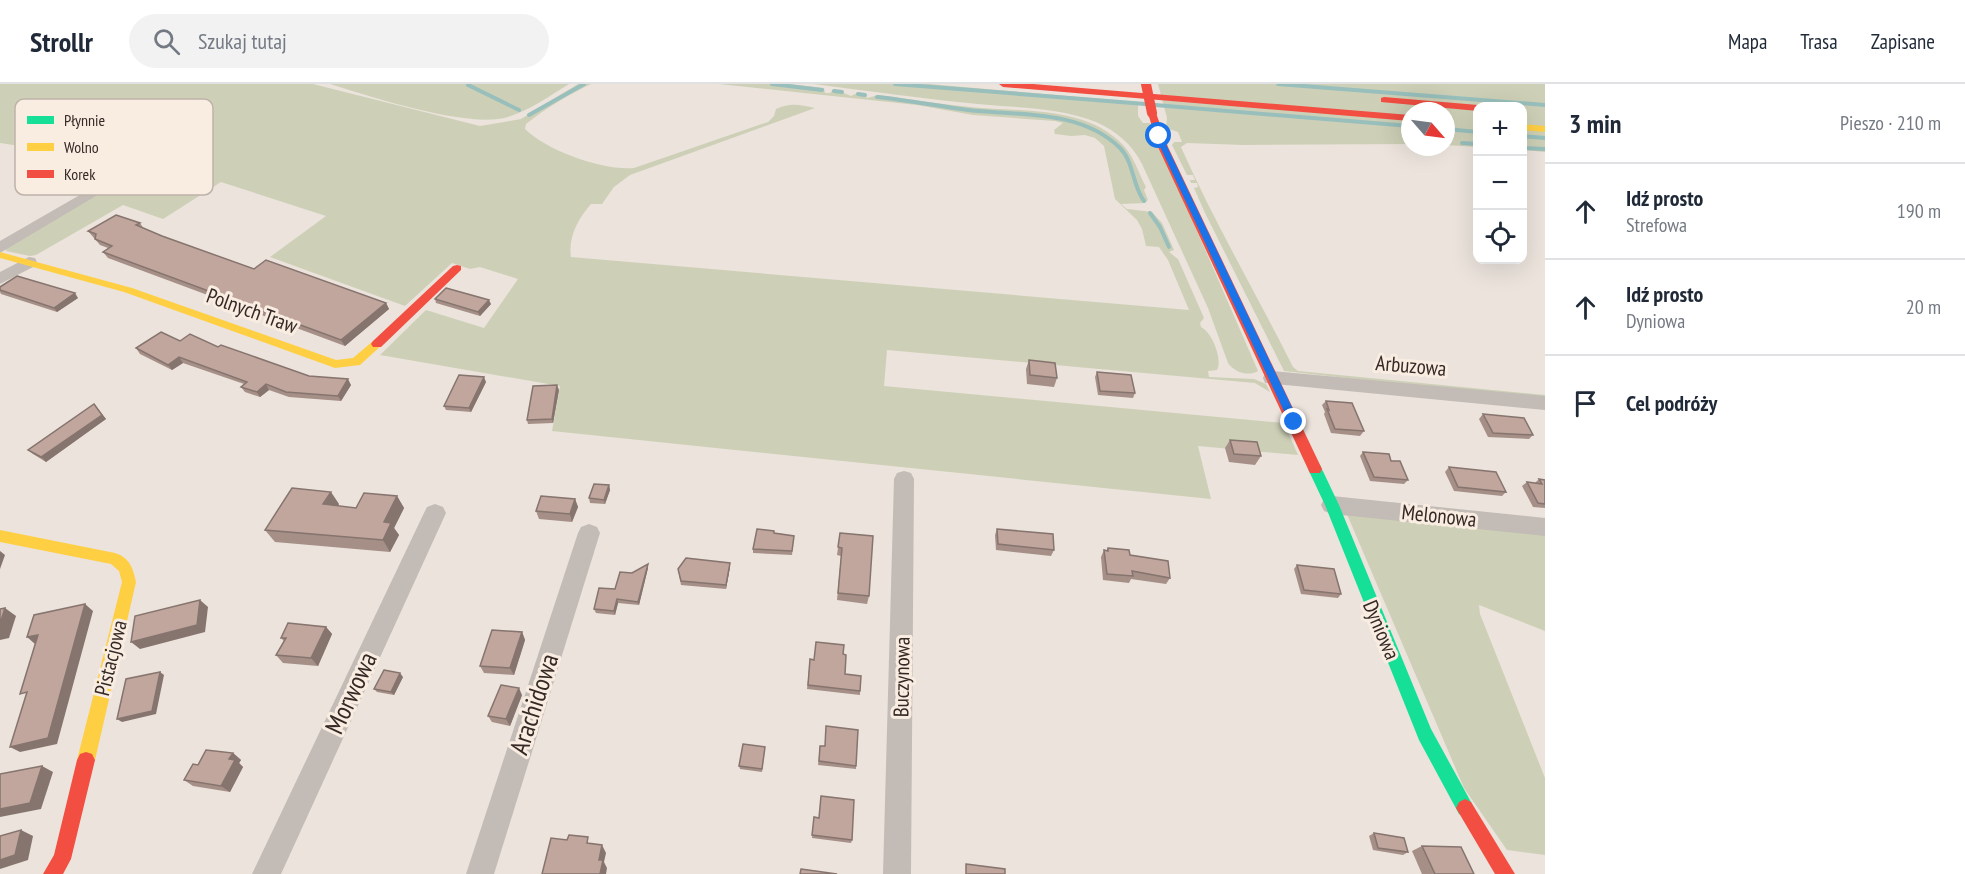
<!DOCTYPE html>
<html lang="pl">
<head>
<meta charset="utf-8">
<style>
	:root { --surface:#fff; --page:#f2f2f3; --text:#1f2937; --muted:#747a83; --line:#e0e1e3 }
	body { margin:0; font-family:"PT Sans Narrow",sans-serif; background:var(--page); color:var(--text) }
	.controls { position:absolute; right:18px; top:18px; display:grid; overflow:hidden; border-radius:12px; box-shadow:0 6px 24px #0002 }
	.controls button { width:54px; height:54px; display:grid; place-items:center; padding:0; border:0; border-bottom:2px solid var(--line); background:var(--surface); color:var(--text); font:30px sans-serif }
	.compass { position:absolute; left:1401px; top:18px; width:54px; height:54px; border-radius:50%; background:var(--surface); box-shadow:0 6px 24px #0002; rotate:118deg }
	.stop { position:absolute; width:18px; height:18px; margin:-14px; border:4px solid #1a73e8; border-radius:50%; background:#fff }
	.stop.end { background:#1a73e8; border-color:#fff; box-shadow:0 2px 6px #0008 }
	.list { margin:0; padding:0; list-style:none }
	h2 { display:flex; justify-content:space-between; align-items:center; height:78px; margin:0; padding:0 24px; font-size:26px }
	h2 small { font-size:20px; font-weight:400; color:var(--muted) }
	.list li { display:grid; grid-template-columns:39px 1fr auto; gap:18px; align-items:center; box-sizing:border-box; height:96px; padding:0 24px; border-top:2px solid var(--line) }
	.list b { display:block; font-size:22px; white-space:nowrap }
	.list p { margin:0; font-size:20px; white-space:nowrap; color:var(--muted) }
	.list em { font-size:20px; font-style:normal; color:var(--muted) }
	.icon { flex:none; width:33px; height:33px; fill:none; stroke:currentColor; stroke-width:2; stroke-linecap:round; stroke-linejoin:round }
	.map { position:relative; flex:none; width:1545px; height:790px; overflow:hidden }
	header { display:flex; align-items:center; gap:36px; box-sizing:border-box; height:84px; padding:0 30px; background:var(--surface); border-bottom:2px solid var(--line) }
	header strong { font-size:28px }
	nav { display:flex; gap:33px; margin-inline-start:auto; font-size:21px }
	.search { width:420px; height:54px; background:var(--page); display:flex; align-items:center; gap:15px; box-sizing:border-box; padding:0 21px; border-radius:33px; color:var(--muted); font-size:22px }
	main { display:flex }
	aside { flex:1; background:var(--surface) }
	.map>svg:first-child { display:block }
</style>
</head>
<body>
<header>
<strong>Strollr</strong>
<div class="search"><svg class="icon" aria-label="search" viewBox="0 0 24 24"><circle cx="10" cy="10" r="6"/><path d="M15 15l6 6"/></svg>Szukaj tutaj</div>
<nav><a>Mapa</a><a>Trasa</a><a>Zapisane</a></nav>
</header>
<main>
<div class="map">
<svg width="1545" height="790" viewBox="0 0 1545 790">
	<rect width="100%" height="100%" fill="#ebe3dc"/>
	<g fill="#cdd0b6">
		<path d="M0 0H313L480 42 521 35 578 0H591C568 11 546 24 526 40L525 45C547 67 604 87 634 84L768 38 774 32 776 25C791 18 800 21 815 24L630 91 614 103 602 120H591C578 135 568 153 571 173L1189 226 1168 176 1159 163 1146 162 1142 145 1137 136 1115 115 1104 62 1095 54 1085 51 1071 52 1055 50 1054 46 1063 39 1055 37 973 31 917 21 719 0H788L824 4 825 9H830L834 5 851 12 857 9H865L867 14 879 11C909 15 940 20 970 23 1019 28 1087 21 1124 62 1134 73 1139 90 1146 103L1144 106 1148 116 1145 119 1121 120 1127 125 1152 128 1162 139 1174 166 1169 168 1178 175 1204 234 1200 239 1201 243C1212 248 1223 276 1217 286L1208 287 1209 293 1254 295 1266 300 1270 308 1255 299 887 266 884 302 1284 339 1298 371 1198 362 1211 415 552 347 560 302 380 271 426 226 484 244 518 195 480 183 470 185 452 179 405 222 270 173 326 132 221 98 163 135 123 121 36 171 30 172 6 167 7 163 118 97 107 93 130 79 0 59Z"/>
		<path d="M330 0H569C549 12 528 28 504 34 464 43 371 13 330 0Z"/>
		<path d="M814 0H929L1138 18V32L1143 39H1150L1258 287C1248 293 1234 288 1228 279L1208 224 1142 80C1132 60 1116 47 1096 38 1058 23 1018 24 978 20 924 15 869 7 814 0Z"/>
		<path d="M1158 0H1545V68L1523 66 1522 22H1478L1477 63 1446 61V27H1410V60L1244 61 1187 59 1181 63C1214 138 1256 209 1293 283L1298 287 1545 311V316L1284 287 1205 129 1194 104 1198 103 1197 99H1191L1190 96H1195L1193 91H1187L1172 61 1174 58H1182L1178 48 1166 44 1167 34Z"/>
		<path d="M1346 428 1545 449V547L1479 521 1480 530 1545 694V771L1507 766 1464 704Z"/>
	</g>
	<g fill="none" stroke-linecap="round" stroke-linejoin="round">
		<g stroke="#98bfbc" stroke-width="4">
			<path d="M772 0 822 6"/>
			<path d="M895 0 1145 20"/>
			<path d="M1278 0 1545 21"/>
			<path d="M468 1 519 26"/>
			<path d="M834 7 842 8"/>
			<path d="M858 10 865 11"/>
			<path d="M877 13C907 16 937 22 968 26 1019 32 1080 25 1120 64 1134 78 1132 101 1144 117"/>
			<path d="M1155 21 1410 42"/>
			<path d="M529 31 584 0"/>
			<path d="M1446 45 1478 48"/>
			<path d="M1522 52 1545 54"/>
			<path d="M1462 59 1478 60"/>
			<path d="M1522 64 1545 65"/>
			<path d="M1150 129 1160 143 1169 163"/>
		</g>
		<g fill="#c3bbb6" fill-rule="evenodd">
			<path d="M111 93 116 94 118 97 116 100 0 169V157Z"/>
			<path d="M29 173 35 174 37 178 35 182 0 200V188Z"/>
			<path d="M1272 287 1545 312V326L1265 299 1263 294 1265 289Z"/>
			<path d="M904 387 911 389 914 395 911 790H883L894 395 897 389Z"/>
			<path d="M1332 412 1545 434V452L1332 430 1324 427 1321 421 1324 415Z"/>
			<path d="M435 420 443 423 446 429 281 790H252L424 429 427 423Z"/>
			<path d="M589 440 597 443 600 449 494 790H466L578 449 581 443Z"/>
		</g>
		<path fill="#16e098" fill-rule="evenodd" d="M1315 380 1320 381 1339 421 1431 645 1471 718 1474 724 1471 730 1465 733 1459 730 1419 656 1325 421 1308 385 1310 381Z"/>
		<g fill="#ffcf43" fill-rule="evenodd">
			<path d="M1522 40 1545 42V48L1522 46Z"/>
			<path d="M0 168 132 204 336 276 353 274 373 257 377 256 383 260 360 281 335 284 124 208 0 174Z"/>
			<path d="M0 446 115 469C130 474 133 484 136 498L95 676 92 682 86 684 80 682 77 676 122 498 119 487 111 480 0 458Z"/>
		</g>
		<g fill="#f24e42" fill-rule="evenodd">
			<path d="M999 0H1033L1410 31V37L1003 3Z"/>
			<path d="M1384 13 1478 21 1481 22H1478V27L1381 18V14Z"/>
			<path d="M1149 27 1156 29 1168 63 1322 385 1320 389H1310L1308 385 1158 63 1148 29Z"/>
			<path d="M457 181 461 182V186L381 263H373L371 260 373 257 453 182Z"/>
			<path d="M86 668 92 670 95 676 71 775 63 790H43L54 771 77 676 80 670Z"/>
			<path d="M1465 715 1471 718 1515 790H1495L1456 724 1459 718Z"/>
		</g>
		<path stroke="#f24e42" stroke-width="10" d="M1146 0 1152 29"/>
	</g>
	<g fill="#a58f87">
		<path d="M140 139 144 145 162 152 254 185 386 219 389 225 345 262 108 174 103 168 108 164 100 161 88 147Z"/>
		<path d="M0 203 78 214 57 228 1 210 0 208Z"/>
		<path d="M435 215 491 220 480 232 436 219Z"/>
		<path d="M180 257 218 263 309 292 351 301 341 317 289 313 269 306 260 313 245 308 241 303 244 300 183 279 172 286 140 270 136 264Z"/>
		<path d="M1029 276 1057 294 1054 303 1027 300 1026 285Z"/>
		<path d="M1097 288 1135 309 1133 314 1098 311 1095 293Z"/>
		<path d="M486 298 471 328 446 326 444 322Z"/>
		<path d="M559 306 553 339 528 340 527 336Z"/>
		<path d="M1326 317 1364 347 1360 352 1331 349 1324 330 1325 328 1322 321Z"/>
		<path d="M94 320 106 335 46 378 33 370 28 366Z"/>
		<path d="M1483 330 1533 351 1529 355 1488 353 1479 335Z"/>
		<path d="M1230 356 1261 372 1255 381 1229 378 1225 364Z"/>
		<path d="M1363 368 1391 377 1408 396 1404 400 1370 397 1360 372Z"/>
		<path d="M1449 383 1506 408 1502 412 1454 407 1445 388Z"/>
		<path d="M1539 395 1545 396V424L1533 423 1522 402 1527 398 1535 399Z"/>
		<path d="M609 401 610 406 605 420 590 419 589 414Z"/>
		<path d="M397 412 404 424 394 444 399 451 390 468 275 458 265 446 339 420 338 422 356 424Z"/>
		<path d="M575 415 578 423 572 438 539 435 536 427Z"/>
		<path d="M997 445 1054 466 1051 472 996 466 995 451Z"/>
		<path d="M774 449 794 452 792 471 753 469V465Z"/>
		<path d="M840 449 869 512 867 520 837 516 841 472 837 471Z"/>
		<path d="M1108 464 1130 471 1170 494 1166 500 1131 495 1129 499 1103 496 1101 473 1104 466 1106 467Z"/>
		<path d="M1297 481 1341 510 1338 514 1301 510 1294 485Z"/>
		<path d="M730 483 726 505 681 501 678 485Z"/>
		<path d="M648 484 639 521 618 519 615 531 596 529 594 525 632 489Z"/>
		<path d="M326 543 332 550 318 582 283 579 276 571 284 557 281 554Z"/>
		<path d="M522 548 525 556 514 591 484 589 480 582Z"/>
		<path d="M843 570 845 590 860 607V611L807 605 810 575 814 576Z"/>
		<path d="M403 593 394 611 377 608 374 605Z"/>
		<path d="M522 611 510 642 492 638 488 632Z"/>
		<path d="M820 662 856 682V685L818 681Z"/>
		<path d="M765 663 762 688 740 685 739 682Z"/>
		<path d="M233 669 241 676 239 679 243 683 230 708 193 702 184 696 198 681Z"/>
		<path d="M814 733 852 756 851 759 812 754Z"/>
		<path d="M1374 749 1408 768 1403 771 1373 766 1369 752Z"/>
		<path d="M1422 762 1474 790H1422L1412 767Z"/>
	</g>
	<g fill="#86746e">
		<path d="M75 209 78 214 57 228 54 224Z"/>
		<path d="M489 216 491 220 480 232 478 228Z"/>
		<path d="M386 219 389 225 345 262 341 256Z"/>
		<path d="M179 273 183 279 172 286 168 281Z"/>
		<path d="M484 293 486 298 471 328 469 324Z"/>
		<path d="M348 295 351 301 341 317 338 312Z"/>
		<path d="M266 300 269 306 260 313 257 308Z"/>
		<path d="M557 301 559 306 553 339 552 335Z"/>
		<path d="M94 320 106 335 46 378 41 373Z"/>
		<path d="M609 401 610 406 605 420 604 416Z"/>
		<path d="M331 408 339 420 332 433 323 420Z"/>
		<path d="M397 412 404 424 394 444 399 451 390 468 383 456 384 438Z"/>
		<path d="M575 415 578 423 572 438 570 430Z"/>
		<path d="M0 467 5 471 0 485Z"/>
		<path d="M730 479V483L726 505V501Z"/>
		<path d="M648 480V484L639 521 638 518Z"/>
		<path d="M617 515 618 519 615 531 614 527Z"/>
		<path d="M200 516 208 523 205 548 140 565 131 558Z"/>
		<path d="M85 520 93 527 57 660 20 668 10 663Z"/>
		<path d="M5 524 16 532 9 554 0 556V540Z"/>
		<path d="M326 543 332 550 318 582 311 574Z"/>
		<path d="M522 548 525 556 514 591 510 584Z"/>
		<path d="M38 551 35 560 27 553Z"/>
		<path d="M160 588 164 591 156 630 122 638 117 635Z"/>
		<path d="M400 589 403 593 394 611 391 608Z"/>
		<path d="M519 604 522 611 510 642 506 635Z"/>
		<path d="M233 669 241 676 239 679 243 683 230 708 221 702 229 675Z"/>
		<path d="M42 682 53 688 41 725 0 733V725Z"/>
		<path d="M21 746 33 752 28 776 0 785V776Z"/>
		<path d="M602 761 606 769 604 778 607 784 606 790H600L599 776Z"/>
	</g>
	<g fill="#c0a69d" stroke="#86746e" stroke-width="1.5">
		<path d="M116 131 140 139 136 141 162 152 254 185 266 176 386 219 341 256 103 168 112 162 95 155 96 150 88 147Z"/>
		<path d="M17 192 75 209 54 224 0 206V203Z"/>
		<path d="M446 204 489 216 478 228 435 215Z"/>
		<path d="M161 248 180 257 190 250 218 263 221 261 309 292 348 295 338 312 286 308 266 300 257 308 241 303 247 298 179 273 168 281 136 264Z"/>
		<path d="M1029 276 1055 279 1057 294 1030 291Z"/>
		<path d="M1097 288 1131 291 1135 309 1100 307Z"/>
		<path d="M459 291 484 293 469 324 444 322Z"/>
		<path d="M557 301 552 335 527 336 533 302Z"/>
		<path d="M1326 317 1352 319 1364 347 1335 345 1327 325 1329 326Z"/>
		<path d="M94 320 102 331 41 373 28 366Z"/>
		<path d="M1483 330 1524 334 1533 351 1493 349Z"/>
		<path d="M1230 356 1257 358 1261 372 1234 370Z"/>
		<path d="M1363 368 1389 370 1391 377H1400L1408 396 1374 393Z"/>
		<path d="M1449 383 1496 388 1506 408 1458 403Z"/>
		<path d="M1539 395 1545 396V420L1538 419 1527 398 1542 400Z"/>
		<path d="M594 400 609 401 604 416 589 414Z"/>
		<path d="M292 404 331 408 323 420 356 424 364 409 397 412 384 438 391 439 383 456 265 446Z"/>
		<path d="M541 412 575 415 570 430 536 427Z"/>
		<path d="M757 445 774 447V449L794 452 792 467 753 465Z"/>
		<path d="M997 445 1053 450 1054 466 998 460Z"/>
		<path d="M840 449 873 452 869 512 838 509 842 464 838 463Z"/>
		<path d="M1108 464 1129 466 1130 471 1168 477 1170 494 1132 487 1133 492 1107 490 1104 466 1108 467Z"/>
		<path d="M686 474 730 479 726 501 681 497 678 485Z"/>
		<path d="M648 480 638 518 617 515 614 527 594 525 599 504 615 505 620 488 632 489Z"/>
		<path d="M1297 481 1334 485 1341 510 1304 506Z"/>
		<path d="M200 516 197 541 131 558 135 532Z"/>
		<path d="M85 520 48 654 10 663 27 608 20 610 38 551 27 553 34 531Z"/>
		<path d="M5 524 0 540V525Z"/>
		<path d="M288 539 326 543 311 574 276 571 286 554H281Z"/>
		<path d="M492 546 522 548 510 584 480 582Z"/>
		<path d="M816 558 844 561 843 570 846 571 845 590 861 592 860 607 808 601 810 575 814 576Z"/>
		<path d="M384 586 400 589 391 608 374 605Z"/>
		<path d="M160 588 152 627 117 635 126 595Z"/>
		<path d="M501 601 519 604 506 635 488 632Z"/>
		<path d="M826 642 858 646 856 682 819 677 820 662H825Z"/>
		<path d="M743 660 765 663 762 685 739 682Z"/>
		<path d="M206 666 233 669 229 675 235 676 221 702 184 696 193 680 198 681Z"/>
		<path d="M42 682 30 719 0 725V690Z"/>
		<path d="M821 712 854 716 852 756 812 751 814 733 819 734Z"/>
		<path d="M21 746 15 771 0 776V752Z"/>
		<path d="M1374 749 1404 754 1408 768 1378 764Z"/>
		<path d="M569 751 588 753 587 759 602 761 599 776H603L600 790H542L551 754 567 756Z"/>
		<path d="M1422 762 1461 763 1474 790H1435Z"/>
		<path d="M966 780 1005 785V790H966Z"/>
		<path d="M801 785 837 790H800Z"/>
	</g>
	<path fill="#1a73e8" d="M1159 50 1162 52 1299 338 1297 341H1291L1289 338 1155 52Z"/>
	<g text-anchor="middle" stroke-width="6" stroke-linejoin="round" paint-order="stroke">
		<g font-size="21" fill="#342925" stroke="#f9ede2">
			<text transform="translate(252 227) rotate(20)" y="7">Polnych Traw</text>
			<text transform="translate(1411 282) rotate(5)" y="7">Arbuzowa</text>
			<text transform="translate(1439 432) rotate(6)" y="7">Melonowa</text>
			<text transform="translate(1381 546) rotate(67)" y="7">Dyniowa</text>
			<text transform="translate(111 574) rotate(-76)" y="7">Pistacjowa</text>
			<text transform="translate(902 593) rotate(-89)" y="7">Buczynowa</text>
		</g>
		<g font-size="26" fill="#342925" stroke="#f9ede2">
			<text transform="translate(351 609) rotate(-65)" y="9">Morwowa</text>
			<text transform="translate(534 620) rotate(-72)" y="9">Arachidowa</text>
		</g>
	</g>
	<rect x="15" y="15" width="198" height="96" rx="9" fill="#f9ede2" stroke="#beb2a9" stroke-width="1.5"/>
	<rect x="27" y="32" width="27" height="8" fill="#16e098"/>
	<rect x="27" y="59" width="27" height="8" fill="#ffcf43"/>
	<rect x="27" y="86" width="27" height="8" fill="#f24e42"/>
	<g font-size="16" fill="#342925">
		<text x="64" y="42">Płynnie</text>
		<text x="64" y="69">Wolno</text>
		<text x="64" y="96">Korek</text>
	</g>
</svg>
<div class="controls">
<button>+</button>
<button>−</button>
<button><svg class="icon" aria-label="locate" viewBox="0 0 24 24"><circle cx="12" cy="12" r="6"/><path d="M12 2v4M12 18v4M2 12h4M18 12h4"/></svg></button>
</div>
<svg class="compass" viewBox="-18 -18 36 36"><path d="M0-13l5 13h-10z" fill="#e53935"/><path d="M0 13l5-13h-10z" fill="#747a83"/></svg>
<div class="stop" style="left:1159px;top:52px"></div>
<div class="stop end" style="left:1294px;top:338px"></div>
</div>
<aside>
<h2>3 min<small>Pieszo · 210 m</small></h2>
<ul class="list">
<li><svg class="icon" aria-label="ahead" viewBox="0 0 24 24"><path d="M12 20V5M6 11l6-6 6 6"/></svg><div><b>Idź prosto</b><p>Strefowa</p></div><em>190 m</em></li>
<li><svg class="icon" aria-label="ahead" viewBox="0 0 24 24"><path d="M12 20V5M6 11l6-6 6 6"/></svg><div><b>Idź prosto</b><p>Dyniowa</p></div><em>20 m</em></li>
<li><svg class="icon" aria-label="arrive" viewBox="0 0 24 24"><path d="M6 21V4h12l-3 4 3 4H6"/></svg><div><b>Cel podróży</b></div></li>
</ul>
</aside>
</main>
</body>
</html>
